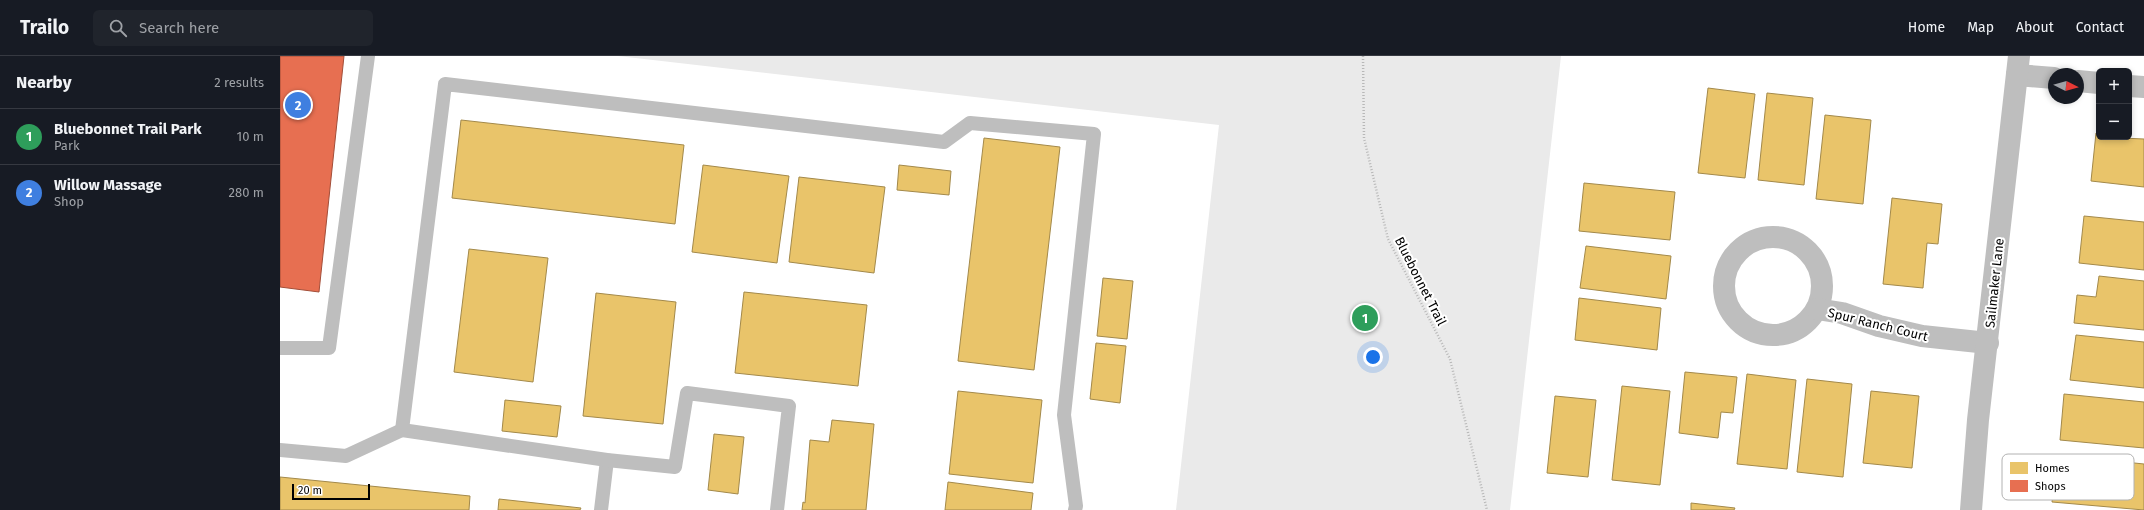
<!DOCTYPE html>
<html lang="en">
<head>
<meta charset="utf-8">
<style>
	:root { --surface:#171b24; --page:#20242c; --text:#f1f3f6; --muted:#9ea1a6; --line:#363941; --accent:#adaeaf }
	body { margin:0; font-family:"Fira Sans",sans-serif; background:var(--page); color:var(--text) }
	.controls { position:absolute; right:12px; top:12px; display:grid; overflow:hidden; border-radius:6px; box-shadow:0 2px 6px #0003 }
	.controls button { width:36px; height:36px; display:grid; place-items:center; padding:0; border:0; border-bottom:1px solid var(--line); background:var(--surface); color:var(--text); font:20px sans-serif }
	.compass { position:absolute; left:1768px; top:12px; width:36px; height:36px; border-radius:50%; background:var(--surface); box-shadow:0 2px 6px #0003; rotate:96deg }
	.scale { position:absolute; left:12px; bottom:10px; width:78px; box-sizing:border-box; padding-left:4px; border:2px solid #000; border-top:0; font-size:11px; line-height:14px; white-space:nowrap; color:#000; -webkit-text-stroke:3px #fff; paint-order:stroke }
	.you { position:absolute; left:1093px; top:301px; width:14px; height:14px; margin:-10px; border:3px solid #fff; border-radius:50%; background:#1a73e8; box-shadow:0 0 0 6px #1a73e833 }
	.badge { display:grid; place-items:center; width:26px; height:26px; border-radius:50%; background:var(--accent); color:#fff; font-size:13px; font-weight:700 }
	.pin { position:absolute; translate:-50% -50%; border:2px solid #fff; box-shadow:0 1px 4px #0006 }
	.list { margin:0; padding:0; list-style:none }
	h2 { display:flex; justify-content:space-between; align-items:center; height:52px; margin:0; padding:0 16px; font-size:17px }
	h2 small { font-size:13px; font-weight:400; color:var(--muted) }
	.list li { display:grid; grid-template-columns:26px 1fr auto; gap:12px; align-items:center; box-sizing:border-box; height:56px; padding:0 16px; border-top:1px solid var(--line) }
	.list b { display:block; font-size:15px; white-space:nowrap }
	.list p { margin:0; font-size:13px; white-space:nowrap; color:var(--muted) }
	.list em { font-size:13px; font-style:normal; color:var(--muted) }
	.icon { flex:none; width:22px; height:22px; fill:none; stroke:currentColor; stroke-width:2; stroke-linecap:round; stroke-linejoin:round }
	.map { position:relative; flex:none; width:1864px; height:454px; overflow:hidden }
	header { display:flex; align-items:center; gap:24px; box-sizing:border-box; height:56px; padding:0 20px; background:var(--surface); border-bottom:1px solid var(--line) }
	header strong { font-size:19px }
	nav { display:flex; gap:22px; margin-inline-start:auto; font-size:14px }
	.search { width:280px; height:36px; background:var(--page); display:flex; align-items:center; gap:10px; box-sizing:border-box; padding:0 14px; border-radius:6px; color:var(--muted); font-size:15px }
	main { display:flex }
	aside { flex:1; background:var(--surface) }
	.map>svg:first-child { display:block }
</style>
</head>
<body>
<header>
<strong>Trailo</strong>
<div class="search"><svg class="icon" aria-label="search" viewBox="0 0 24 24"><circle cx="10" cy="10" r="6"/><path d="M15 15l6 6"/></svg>Search here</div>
<nav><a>Home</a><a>Map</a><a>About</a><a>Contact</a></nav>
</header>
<main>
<aside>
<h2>Nearby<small>2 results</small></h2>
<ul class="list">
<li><span class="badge" style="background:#2e9e5b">1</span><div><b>Bluebonnet Trail Park</b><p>Park</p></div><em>10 m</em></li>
<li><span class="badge" style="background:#3f7fe0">2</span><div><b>Willow Massage</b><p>Shop</p></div><em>280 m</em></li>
</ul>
</aside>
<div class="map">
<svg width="1864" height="454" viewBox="0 0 1864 454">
	<rect width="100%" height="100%" fill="#fff"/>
	<path fill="#eaeaea" d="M338 0H1281L1230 454H896L939 69Z"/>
	<g fill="#e9c46a" stroke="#a3894a">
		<path d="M1428 32 1475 38 1465 122 1418 117Z"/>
		<path d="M1487 37 1533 42 1524 129 1478 124Z"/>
		<path d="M1545 59 1591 64 1583 148 1536 143Z"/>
		<path d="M181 64 404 89 395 168 172 142Z"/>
		<path d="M1816 77 1819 78V81L1864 83V131L1811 125Z"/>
		<path d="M704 82 780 91 754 314 678 305Z"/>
		<path d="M423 109 509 120 497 207 412 196Z"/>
		<path d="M619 109 671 115 669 139 617 134Z"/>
		<path d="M519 121 605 131 594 217 509 206Z"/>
		<path d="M1304 127 1395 136 1390 184 1299 175Z"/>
		<path d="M1612 142 1662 148 1658 188 1647 187 1643 232 1603 228Z"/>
		<path d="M1804 160 1864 166V214L1799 207Z"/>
		<path d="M1306 190 1391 200 1386 243 1300 232Z"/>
		<path d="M189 193 268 202 253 326 174 316Z"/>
		<path d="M1819 220 1864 225V274L1794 267 1797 239 1816 241Z"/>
		<path d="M823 222 853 225 847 283 817 280Z"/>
		<path d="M464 236 587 249 578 330 455 317Z"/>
		<path d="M316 237 396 246 383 368 303 360Z"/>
		<path d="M1299 242 1381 252 1377 294 1295 284Z"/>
		<path d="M1796 279 1864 286V332L1790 324Z"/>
		<path d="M816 287 846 290 840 347 810 343Z"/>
		<path d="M1405 316 1457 321 1453 357 1441 356 1438 382 1399 377Z"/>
		<path d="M1467 318 1516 324 1507 413 1457 408Z"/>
		<path d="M1527 323 1572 328 1563 421 1517 416Z"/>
		<path d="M1342 330 1390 335 1380 429 1332 424Z"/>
		<path d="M678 335 762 344 753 427 669 418Z"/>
		<path d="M1591 335 1639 340 1632 412 1583 407Z"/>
		<path d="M1784 338 1864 346V392L1780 384Z"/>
		<path d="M1275 340 1316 344 1308 421 1267 417Z"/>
		<path d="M225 344 281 350 277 381 222 375Z"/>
		<path d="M552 364 594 368 586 454H522L523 446 525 447 530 384 549 386Z"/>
		<path d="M434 378 464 381 458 438 428 434Z"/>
		<path d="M1777 399 1864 408V454L1772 446Z"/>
		<path d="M0 421 190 440 189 454H0Z"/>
		<path d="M668 426 753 437 751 454H665Z"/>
		<path d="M219 443 301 452 300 454H218Z"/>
		<path d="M1411 447 1455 452 1454 454H1411Z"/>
	</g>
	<path fill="#e76f51" stroke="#a24e39" d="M0 0H64L39 236 0 231Z"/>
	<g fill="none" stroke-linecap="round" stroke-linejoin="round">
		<path stroke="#b8b8b8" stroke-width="2.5" stroke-dasharray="1 2" stroke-linecap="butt" d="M1083 0 1084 82 1108 183 1170 303 1207 454"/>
		<g stroke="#bebebe" stroke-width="14">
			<path d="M0 292H49L88 0"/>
			<path d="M0 394 66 400 122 374"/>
			<path d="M321 454 327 404"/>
			<path d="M497 454 509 350 407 337 395 411 327 404 122 374 165 28 664 86 690 67 814 78 784 359 796 450 795 454"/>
		</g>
		<g stroke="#bebebe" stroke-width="22">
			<path d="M1737 19 1774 22"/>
			<path d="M1798 25 1819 27"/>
			<path d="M1849 30 1864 31"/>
			<circle cx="1493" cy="230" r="49"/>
			<path d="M1537 253 1562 257 1599 270 1642 280 1708 287"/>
			<path d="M1691 454 1698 364 1739 0"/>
		</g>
	</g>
	<g text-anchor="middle" stroke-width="4" stroke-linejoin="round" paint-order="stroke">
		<g font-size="13" fill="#000" stroke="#fff">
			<text transform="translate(1141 225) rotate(63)" y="5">Bluebonnet Trail</text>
			<text transform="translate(1714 227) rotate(-84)" y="5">Sailmaker Lane</text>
			<text transform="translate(1598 268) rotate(14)" y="5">Spur Ranch Court</text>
		</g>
	</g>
	<rect x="1722" y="398" width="132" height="46" rx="6" fill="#fff" stroke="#b2b2b2" stroke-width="1"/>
	<rect x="1730" y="406" width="18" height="12" fill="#e9c46a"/>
	<rect x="1730" y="424" width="18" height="12" fill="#e76f51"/>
	<g font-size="11" fill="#000">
		<text x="1755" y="416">Homes</text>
		<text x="1755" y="434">Shops</text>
	</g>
</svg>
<div class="controls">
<button>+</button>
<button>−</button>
</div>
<svg class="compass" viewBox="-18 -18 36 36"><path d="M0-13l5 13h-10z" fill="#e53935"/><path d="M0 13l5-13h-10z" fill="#9ea1a6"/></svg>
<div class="scale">20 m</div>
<div class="you"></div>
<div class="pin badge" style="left:1085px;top:262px;background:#2e9e5b">1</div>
<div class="pin badge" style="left:18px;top:49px;background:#3f7fe0">2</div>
</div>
</main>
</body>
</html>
